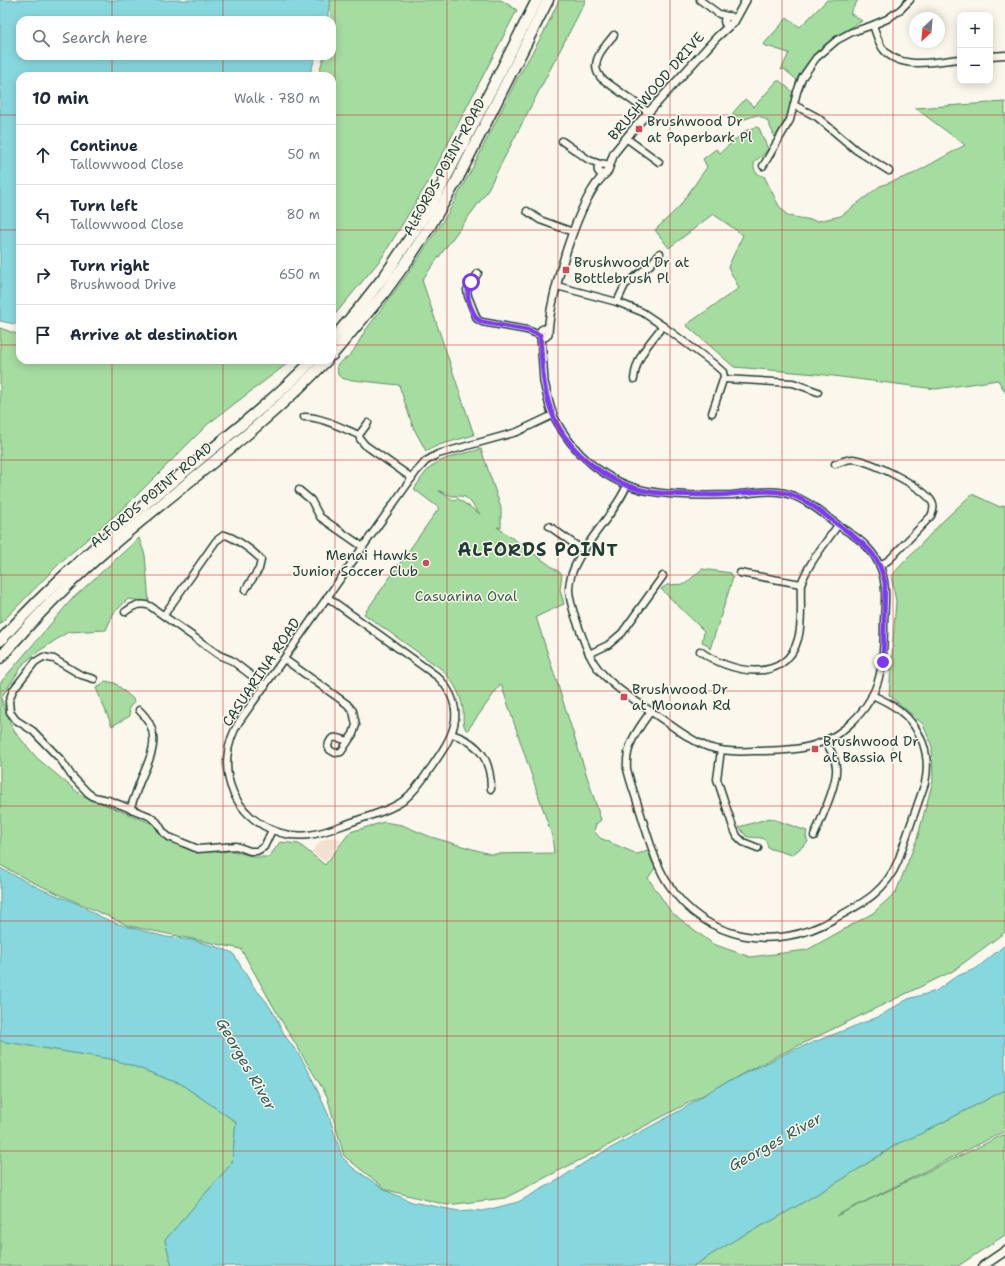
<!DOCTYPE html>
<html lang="en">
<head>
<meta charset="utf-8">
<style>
	:root { --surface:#fff; --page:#f6f6f7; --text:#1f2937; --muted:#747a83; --line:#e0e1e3 }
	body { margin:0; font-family:"Shantell Sans",sans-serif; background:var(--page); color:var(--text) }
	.controls { position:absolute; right:12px; top:12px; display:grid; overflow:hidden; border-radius:8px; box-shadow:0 2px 10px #0003 }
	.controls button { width:36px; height:36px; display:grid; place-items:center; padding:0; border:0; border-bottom:1px solid var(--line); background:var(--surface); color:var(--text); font:20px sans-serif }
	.compass { position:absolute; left:909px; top:12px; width:36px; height:36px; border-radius:50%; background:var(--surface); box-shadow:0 2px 10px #0003; rotate:206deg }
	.stop { position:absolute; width:12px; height:12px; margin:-9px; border:3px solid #7c3aed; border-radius:50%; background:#fff }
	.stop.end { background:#7c3aed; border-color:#fff; box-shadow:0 1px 4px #0008 }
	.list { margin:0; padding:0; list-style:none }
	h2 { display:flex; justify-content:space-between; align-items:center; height:52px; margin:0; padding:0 16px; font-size:17px }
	h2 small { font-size:13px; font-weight:400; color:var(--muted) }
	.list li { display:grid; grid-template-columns:26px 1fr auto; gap:12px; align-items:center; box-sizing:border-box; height:60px; padding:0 16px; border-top:1px solid var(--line) }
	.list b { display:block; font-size:15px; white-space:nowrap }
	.list p { margin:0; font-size:13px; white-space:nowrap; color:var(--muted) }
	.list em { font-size:13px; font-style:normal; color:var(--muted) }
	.icon { flex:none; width:22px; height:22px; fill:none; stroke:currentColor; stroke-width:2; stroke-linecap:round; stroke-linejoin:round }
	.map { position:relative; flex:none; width:1005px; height:1266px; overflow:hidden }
	.search { position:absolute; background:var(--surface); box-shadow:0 2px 10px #0003; left:16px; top:16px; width:320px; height:44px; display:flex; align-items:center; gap:10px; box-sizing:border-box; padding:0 14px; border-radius:12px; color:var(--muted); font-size:15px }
	.panel { position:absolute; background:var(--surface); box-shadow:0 2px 10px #0003; left:16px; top:72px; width:320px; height:292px; border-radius:12px }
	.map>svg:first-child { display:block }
</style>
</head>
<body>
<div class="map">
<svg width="1005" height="1266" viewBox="0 0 1005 1266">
	<rect width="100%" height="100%" fill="#fbf7ec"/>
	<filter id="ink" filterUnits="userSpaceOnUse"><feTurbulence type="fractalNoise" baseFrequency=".025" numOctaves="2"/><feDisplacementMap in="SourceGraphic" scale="8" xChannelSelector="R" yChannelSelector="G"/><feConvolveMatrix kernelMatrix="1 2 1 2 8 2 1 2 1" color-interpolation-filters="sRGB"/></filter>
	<g filter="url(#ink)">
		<path fill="#f2e1d0" d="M334 836 341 841 325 862 312 852 320 841Z"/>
		<g fill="#a5dca0" stroke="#628c6a" fill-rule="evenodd">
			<path d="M330 0H501L517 10 427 184 381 259 332 318V76H318L324 56H332V20H331Z"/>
			<path d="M559 0H586L486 193 422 280 474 435 439 445 426 451 413 427 399 385 344 379 338 375 337 365 349 356 354 350 365 331 412 268 448 213 473 167 517 79 544 32Z"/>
			<path d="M827 0H858L850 13 862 21C833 38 812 49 797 80L784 69 781 70 789 53 763 45 787 18 800 27Z"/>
			<path d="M777 81H780L793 92 787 117 775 137 767 120 757 115 739 121 732 114 745 99 754 107Z"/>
			<path d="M1005 102V392L998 380 936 389 817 374 734 367 686 325 739 288 728 267 743 235 713 214 669 248 655 230 679 207 707 167 703 159 716 149 720 153 745 131 756 127 759 128 768 149 763 155 755 161C752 169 756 175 764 176L779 206 788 216 818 221 841 216 880 186 913 174 965 145 915 108Z"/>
			<path d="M0 328 20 335V360H292L208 424 128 504 62 561 0 624Z"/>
			<path d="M481 449 501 508V528L497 527 562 574 560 590 564 604 536 617 601 820 596 824 594 831 600 838 637 854 648 851 655 868 648 878 671 912 713 944 750 957 807 950 873 913 896 892 917 839 933 781 932 747 923 724 889 695 896 601 891 576 943 521 972 494 1000 507 1005 505V932L953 971 779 1055 590 1155 505 1198 447 1205 387 1190 344 1156 327 1096 281 1020 241 949 129 926 28 880 0 865V683L72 599 139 538 145 555 149 602 128 599 113 614 106 630 68 632 39 651 24 663 1 698 14 731 37 758 81 795 153 824 163 837 198 852 233 851 255 857H269L280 842 299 844 325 865 350 832 384 822 402 825 431 837 490 854 554 853 552 836 501 684 467 731C461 723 464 719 463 710 461 693 452 679 440 668L364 614 439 508 414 489C419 482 424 473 431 467 444 456 465 454 481 449ZM439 491 452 496H460L465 497 469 500 480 514 457 498 455 501Z"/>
			<path d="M702 569 731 573 733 578 710 649 706 644 702 642 704 631 661 589 667 585 685 584Z"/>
			<path d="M105 681 115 683 133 699 134 702 129 708 130 716 112 726 96 688 102 685Z"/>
			<path d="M770 818 807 831 806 836 808 842 792 855 768 848C766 833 756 840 746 836L739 827Z"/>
			<path d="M0 1041 111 1059 136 1067 181 1084 236 1122 232 1163 165 1240 172 1266H0Z"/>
			<path d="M1005 1090V1131L836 1216 1005 1134V1235L958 1266H693L738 1238 773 1220 841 1180 899 1143 920 1134Z"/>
		</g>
		<g fill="#87d8de" stroke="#5d9a9a">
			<path d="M0 0H330L328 13V20H20V56H316L309 76H20V325L0 321Z"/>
			<path d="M0 868 41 889 78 904 99 916 118 924 166 937 192 940 221 948 233 953 253 986 266 1001 276 1017 285 1036 300 1056 310 1074 329 1116 342 1157 353 1168 387 1191 412 1202 459 1211 471 1210 483 1211 518 1202 558 1180 587 1161 681 1110 712 1090 791 1051 878 1017 908 999 936 991 955 977 977 968 1005 945V1090L920 1134 899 1143 841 1180 773 1220 738 1238 693 1266H172L165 1240 232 1163 236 1122 181 1084 136 1067 111 1059 0 1041Z"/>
		</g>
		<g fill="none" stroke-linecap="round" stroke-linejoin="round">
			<defs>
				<g id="minor">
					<path d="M700 0 719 14 728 16"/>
					<path d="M873 25C876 33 878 42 883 49 900 71 936 61 960 59"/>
					<path d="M614 35C604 47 588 63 601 78L648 112"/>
					<path d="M990 56 1005 55"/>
					<path d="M794 105 817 117 856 150 889 171"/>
					<path d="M626 138 659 162"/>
					<path d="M562 141 589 160 600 164"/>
					<path d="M763 166 786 127 790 120 797 92 802 78 816 58 837 40 852 32 873 25 887 19 900 10 910 0"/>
					<path d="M527 211 540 220 573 232"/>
					<path d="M478 273 467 290 468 296 477 319 482 322 527 330 540 335"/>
					<path d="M557 286 617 302 642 312 663 326 714 364 723 372 724 377 712 413"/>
					<path d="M617 302 625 285 650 265 660 253"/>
					<path d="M634 379C636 357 650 342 663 326"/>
					<path d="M724 379 793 383 818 392"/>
					<path d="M304 417C320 416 344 429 359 435L360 439 365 445 412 478"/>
					<path d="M359 435 368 423"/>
					<path d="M835 464C841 462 847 459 853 459 870 461 923 486 932 502 935 507 933 512 931 516L890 559 880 566"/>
					<path d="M299 490 311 500 320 517 363 547"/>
					<path d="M549 526 584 551"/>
					<path d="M740 573 801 584"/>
					<path d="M327 597 438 677C470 711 452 738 430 769 422 781 414 792 403 801 389 811 371 815 355 821 340 826 325 833 309 835 277 839 246 821 233 792 223 769 226 743 239 722L416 472 426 461 438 454 517 432 553 415C572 453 606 483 648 491 674 496 705 496 732 495 748 494 763 490 779 492 803 495 823 514 842 528 851 534 860 539 867 547 873 553 878 561 881 569 887 585 885 604 884 621 884 660 883 693 852 722 824 750 791 751 754 751 738 752 723 752 708 747 689 740 674 727 659 717 637 701 609 686 594 663 587 652 583 638 578 625 574 613 569 601 569 589 569 555 614 518 627 485"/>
					<path d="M125 612C133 606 140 602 150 606L219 655 231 660 265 686"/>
					<path d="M164 615 216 541 224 535C233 536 256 553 261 560L259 569 245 590"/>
					<path d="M700 651C728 672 785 686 798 639 803 623 800 601 801 584 809 562 825 544 838 525"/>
					<path d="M589 654 608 645 622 633 663 576"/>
					<path d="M284 659 347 704 353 711 356 725 353 734 341 752 335 753 330 750 328 747C330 733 339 738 348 741"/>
					<path d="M94 679 81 675 54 659 43 657 35 662 13 690 9 701 10 712 16 720 33 731 61 760 71 775 88 793 94 797 108 800 149 816 157 822 164 833 169 837 198 849 236 846 250 851H257L264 847 272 830"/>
					<path d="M651 711C638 729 625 745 627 769 631 786 638 803 643 821 650 842 656 866 669 885 706 941 776 952 832 920 861 904 885 893 898 861L925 783C931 756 922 728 899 710 891 704 881 699 872 695"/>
					<path d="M452 734C480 743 491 760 491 789"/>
					<path d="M721 750 717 779 733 827 737 836 743 842 758 848"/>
					<path d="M130 809C134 799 137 789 141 779 152 755 163 732 139 710"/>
					<path d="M814 836C821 819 838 783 836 767 835 757 830 749 825 741"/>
				</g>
				<g id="tertiary">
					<circle cx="729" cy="21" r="4.5"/>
					<path d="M734 22 746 0"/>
					<circle cx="603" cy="169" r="5"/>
					<path d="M608 170 614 153 636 126 717 37 731 24"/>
					<circle cx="544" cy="333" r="4"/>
					<path d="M548 333C550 296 578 197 606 173"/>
					<path d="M541 336 544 382 550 407 553 415"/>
				</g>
				<path id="secondary" d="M983 1266 1005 1251"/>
				<g id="trunk">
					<path d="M332 340 360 307 386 274 430 208 450 170 537 0"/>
					<path d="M332 355 384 293 408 260 430 226 457 180 548 0"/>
					<path d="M0 641C51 584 108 535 166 487 216 445 268 406 313 360"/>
					<path d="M0 658C34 618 71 580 111 546 183 484 261 429 327 360"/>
				</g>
			</defs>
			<use href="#minor" stroke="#1f3d34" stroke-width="9"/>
			<use href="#tertiary" stroke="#1f3d34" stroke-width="10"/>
			<use href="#secondary" stroke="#1f3d34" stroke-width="11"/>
			<use href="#trunk" stroke="#1f3d34" stroke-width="13"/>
			<use href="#minor" stroke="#fbf7ec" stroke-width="6"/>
			<use href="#tertiary" stroke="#fbf7ec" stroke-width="7"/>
			<use href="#secondary" stroke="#fbf7ec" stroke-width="8"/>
			<use href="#trunk" stroke="#fbf7ec" stroke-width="10"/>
		</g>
	</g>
	<g fill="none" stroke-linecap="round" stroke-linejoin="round" filter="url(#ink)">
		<path stroke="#7c3aed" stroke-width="5" d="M471 282C464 293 470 308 477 319L482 322 527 330 540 335C542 359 542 384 550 407 563 448 604 482 646 491 669 496 693 494 716 495 738 495 764 488 785 493 807 498 826 517 844 529 866 545 880 556 885 583L883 662"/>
	</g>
	<path fill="none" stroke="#d62828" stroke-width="1" stroke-opacity="0.55" d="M112 0V20M223 0V20M335 0V1266M447 0V1266M558 0V1266M670 0V1266M782 0V1266M893 0V1266M112 56V76M223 56V76M0 115H20M332 115H1005M0 230H20M332 230H1005M0 345H20M332 345H1005M112 360V1266M223 360V1266M0 460H1005M0 575H1005M0 691H1005M0 806H1005M0 921H1005M0 1036H1005M0 1151H1005"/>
	<g fill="#d1495b" stroke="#fbf7ec" stroke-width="1.5">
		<rect x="635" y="125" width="8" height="8" rx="2"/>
		<rect x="562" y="266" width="8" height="8" rx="2"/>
		<circle cx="426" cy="563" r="4"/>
		<rect x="620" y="693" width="8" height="8" rx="2"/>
		<rect x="811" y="745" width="8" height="8" rx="2"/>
	</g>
	<g text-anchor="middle" stroke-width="3" stroke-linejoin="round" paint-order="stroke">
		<g font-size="14" fill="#1f3d34" stroke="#fbf7ec">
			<text transform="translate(656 86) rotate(-49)" y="5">BRUSHWOOD DRIVE</text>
			<text transform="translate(444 167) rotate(-61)" y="5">ALFORDS POINT ROAD</text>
			<text transform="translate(151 495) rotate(-40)" y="5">ALFORDS POINT ROAD</text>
			<text transform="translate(261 672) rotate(-56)" y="5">CASUARINA ROAD</text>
		</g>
		<g font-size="14" fill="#1f3d34" stroke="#fbf7ec" text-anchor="start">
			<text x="647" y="126">Brushwood Dr<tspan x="647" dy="16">at Paperbark Pl</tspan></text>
			<text x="574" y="267">Brushwood Dr at<tspan x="574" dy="16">Bottlebrush Pl</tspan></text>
			<text x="418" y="560" text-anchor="end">Menai Hawks<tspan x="418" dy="16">Junior Soccer Club</tspan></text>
			<text x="632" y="694">Brushwood Dr<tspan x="632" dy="16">at Moonah Rd</tspan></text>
			<text x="823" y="746">Brushwood Dr<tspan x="823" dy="16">at Bassia Pl</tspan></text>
		</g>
		<g font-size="14" fill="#3a5d4a" stroke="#fbf7ec">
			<text x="466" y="601">Casuarina Oval</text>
		</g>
		<g font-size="15" font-style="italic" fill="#345c56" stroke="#fbf7ec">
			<text transform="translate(246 1064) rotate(60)" y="5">Georges River</text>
			<text transform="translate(775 1142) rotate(-29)" y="5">Georges River</text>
		</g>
		<g font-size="18" font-weight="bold" letter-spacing="1" fill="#1f3d34" stroke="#fbf7ec">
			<text x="538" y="556">ALFORDS POINT</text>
		</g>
	</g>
</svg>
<div class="controls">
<button>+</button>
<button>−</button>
</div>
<svg class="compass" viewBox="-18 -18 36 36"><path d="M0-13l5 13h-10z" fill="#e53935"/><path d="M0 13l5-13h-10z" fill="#747a83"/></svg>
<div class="stop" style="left:471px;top:282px"></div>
<div class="stop end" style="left:883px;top:662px"></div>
<div class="search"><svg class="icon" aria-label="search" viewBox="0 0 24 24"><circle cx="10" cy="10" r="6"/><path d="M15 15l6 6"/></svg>Search here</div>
<section class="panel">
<h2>10 min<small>Walk · 780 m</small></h2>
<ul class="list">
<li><svg class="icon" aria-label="ahead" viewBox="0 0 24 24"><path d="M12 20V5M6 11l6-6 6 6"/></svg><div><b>Continue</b><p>Tallowwood Close</p></div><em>50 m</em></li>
<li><svg class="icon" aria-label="left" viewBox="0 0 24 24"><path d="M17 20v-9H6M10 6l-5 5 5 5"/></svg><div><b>Turn left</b><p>Tallowwood Close</p></div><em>80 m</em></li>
<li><svg class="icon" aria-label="right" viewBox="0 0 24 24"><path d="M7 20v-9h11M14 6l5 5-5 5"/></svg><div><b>Turn right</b><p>Brushwood Drive</p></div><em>650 m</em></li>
<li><svg class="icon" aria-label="arrive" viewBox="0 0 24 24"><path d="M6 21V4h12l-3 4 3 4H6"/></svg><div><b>Arrive at destination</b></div></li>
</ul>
</section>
</div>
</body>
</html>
